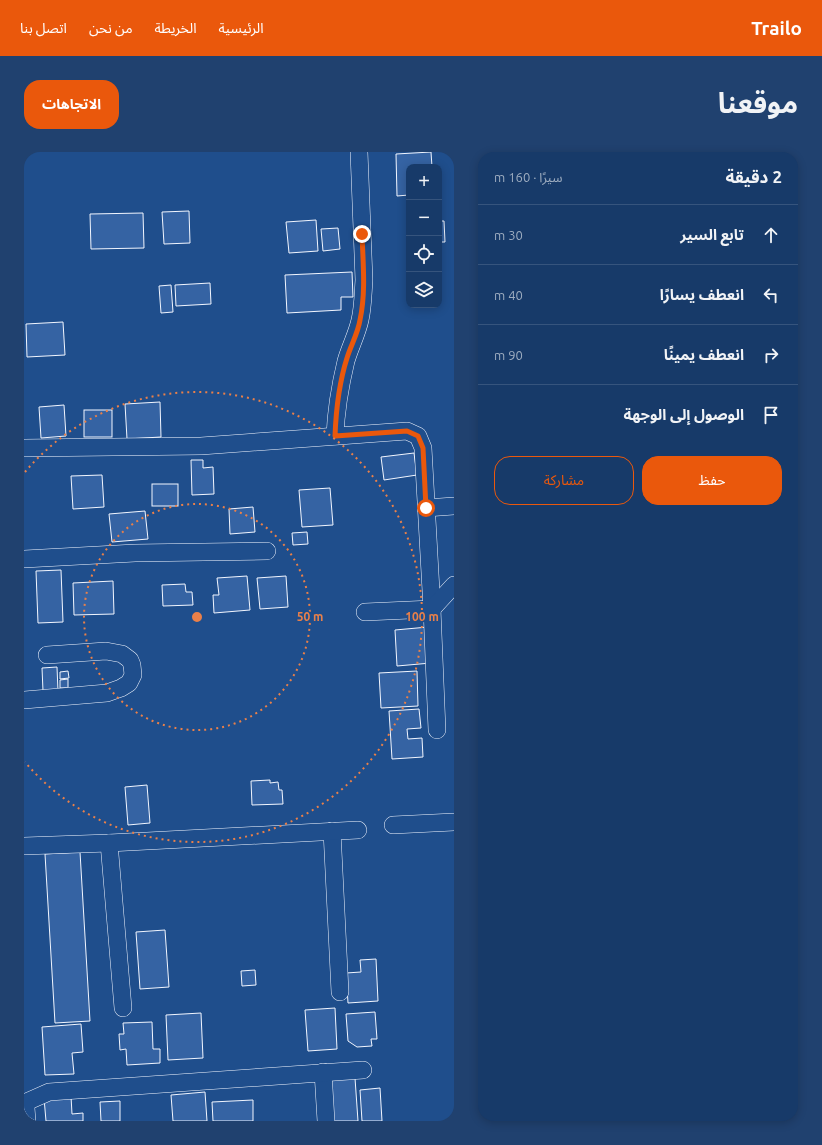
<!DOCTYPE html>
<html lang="ar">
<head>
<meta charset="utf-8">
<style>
	:root { --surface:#173a69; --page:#20416f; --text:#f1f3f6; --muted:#9eadc0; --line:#36547d; --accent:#ea580c }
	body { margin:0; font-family:Ubuntu,"Noto Sans Arabic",sans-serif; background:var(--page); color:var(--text); direction:rtl }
	.controls { position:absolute; right:12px; top:12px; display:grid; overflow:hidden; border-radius:8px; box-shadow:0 2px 10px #0003 }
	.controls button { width:36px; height:36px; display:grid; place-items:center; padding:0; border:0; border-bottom:1px solid var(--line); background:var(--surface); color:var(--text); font:20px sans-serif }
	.stop { position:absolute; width:12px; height:12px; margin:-9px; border:3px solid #ea580c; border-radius:50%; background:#fff }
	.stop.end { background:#ea580c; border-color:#fff; box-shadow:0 1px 4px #0008 }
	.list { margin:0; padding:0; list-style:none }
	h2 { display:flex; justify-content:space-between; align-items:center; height:52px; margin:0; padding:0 16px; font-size:17px }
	h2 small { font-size:13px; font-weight:400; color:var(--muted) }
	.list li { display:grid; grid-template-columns:26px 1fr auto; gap:12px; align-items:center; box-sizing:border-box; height:60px; padding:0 16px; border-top:1px solid var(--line) }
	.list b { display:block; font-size:15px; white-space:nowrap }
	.list em { font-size:13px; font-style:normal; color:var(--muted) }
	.actions { display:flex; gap:8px; padding:12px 16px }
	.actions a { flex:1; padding:9px 0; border:1px solid var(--accent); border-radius:16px; text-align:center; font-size:14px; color:var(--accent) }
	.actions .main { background:var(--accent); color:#fff }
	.icon { flex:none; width:22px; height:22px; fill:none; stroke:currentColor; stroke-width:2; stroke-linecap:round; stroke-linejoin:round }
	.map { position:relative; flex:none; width:430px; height:969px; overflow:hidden; direction:ltr; border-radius:16px }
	header { display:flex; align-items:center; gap:24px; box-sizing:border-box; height:56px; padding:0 20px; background:var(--accent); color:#fff }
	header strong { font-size:19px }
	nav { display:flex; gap:22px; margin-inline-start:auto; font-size:14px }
	.intro { display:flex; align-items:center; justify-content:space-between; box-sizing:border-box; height:96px; padding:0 24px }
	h1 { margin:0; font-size:28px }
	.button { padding:10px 18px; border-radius:16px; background:var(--accent); color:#fff; font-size:14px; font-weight:700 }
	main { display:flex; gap:24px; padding:0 24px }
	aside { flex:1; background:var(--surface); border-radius:16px; box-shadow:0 2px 10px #0003 }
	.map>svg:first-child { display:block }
</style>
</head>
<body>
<header>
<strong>Trailo</strong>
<nav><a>الرئيسية</a><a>الخريطة</a><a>من نحن</a><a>اتصل بنا</a></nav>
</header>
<div class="intro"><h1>موقعنا</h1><a class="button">الاتجاهات</a></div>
<main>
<aside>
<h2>2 دقيقة<small>سيرًا · 160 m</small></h2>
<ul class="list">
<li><svg class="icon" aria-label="ahead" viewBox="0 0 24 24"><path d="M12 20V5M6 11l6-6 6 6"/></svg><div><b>تابع السير</b></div><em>30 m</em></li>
<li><svg class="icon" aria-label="left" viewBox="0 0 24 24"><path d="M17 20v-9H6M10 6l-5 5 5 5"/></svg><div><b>انعطف يسارًا</b></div><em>40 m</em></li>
<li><svg class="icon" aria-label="right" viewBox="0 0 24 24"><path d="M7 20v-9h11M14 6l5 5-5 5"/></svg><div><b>انعطف يمينًا</b></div><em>90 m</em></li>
<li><svg class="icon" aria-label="arrive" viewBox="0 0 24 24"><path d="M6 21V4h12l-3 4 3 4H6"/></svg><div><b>الوصول إلى الوجهة</b></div></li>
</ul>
<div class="actions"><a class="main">حفظ</a><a>مشاركة</a></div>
</aside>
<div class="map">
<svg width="430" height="969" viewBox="0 0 430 969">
	<rect width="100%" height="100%" fill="#1f4e8c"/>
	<g fill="#3563a3" stroke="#f2f6ff">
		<path d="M407 0 408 15H385V43L373 44 372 2Z"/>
		<path d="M165 59 166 91 140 92 138 60Z"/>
		<path d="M119 61 120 96 67 97 66 62Z"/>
		<path d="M292 68 294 99 265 101 262 70Z"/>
		<path d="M415 69H420L421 90H415Z"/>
		<path d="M314 76 316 97 299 99 297 77Z"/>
		<path d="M328 120 329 145H317V158L263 161 261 123Z"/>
		<path d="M186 131 187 152 152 154 151 133Z"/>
		<path d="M147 133 149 160 137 161 135 134Z"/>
		<path d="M39 170 41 203 3 205 2 172Z"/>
		<path d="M136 250 137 285 103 287 101 252Z"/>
		<path d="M40 253 42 284 17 286 15 255Z"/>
		<rect x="60" y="258" width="28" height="27"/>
		<path d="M390 301 393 323 360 328 357 305Z"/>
		<path d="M167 308H179V316L189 315 190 342 168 343Z"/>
		<path d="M78 323 80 355 49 357 47 324Z"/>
		<rect x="128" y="332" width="26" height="22"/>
		<path d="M306 336 309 373 278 375 275 338Z"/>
		<path d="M229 355 231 380 206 382 205 357Z"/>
		<path d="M121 359 124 387 88 390 85 362Z"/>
		<path d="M283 380 284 392 269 393 268 381Z"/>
		<path d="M37 418 39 470 14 471 12 419Z"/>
		<path d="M223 424 226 458 190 461 189 443H195L193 426Z"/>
		<path d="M262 424 264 455 236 457 233 426Z"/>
		<path d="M89 429 90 462 50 463 49 431Z"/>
		<path d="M161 432 162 440H168L169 453 139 454 138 433Z"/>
		<path d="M404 475 407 511 373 514 371 478Z"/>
		<path d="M33 515 34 539H19L18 516Z"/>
		<path d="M44 519 45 526 36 527V520Z"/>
		<path d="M393 519 394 554 357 556 355 521Z"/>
		<path d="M44 527V536H36V528Z"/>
		<path d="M395 557 397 576 383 577 384 587 398 586 399 605 368 607 365 559Z"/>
		<path d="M246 628V631L254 630 255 638H258L259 652 228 653 227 629Z"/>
		<path d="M123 633 126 671 104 673 101 635Z"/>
		<path d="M56 700 66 869 31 871 21 702Z"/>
		<path d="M141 778 145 835 116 837 112 780Z"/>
		<path d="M352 807 354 849 324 851 322 821 337 820 336 808Z"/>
		<path d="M231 818 232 833 218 834 217 819Z"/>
		<path d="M311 856 313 897 284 899 281 858Z"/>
		<path d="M351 860 353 887H347L348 894 333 895 324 889 322 862Z"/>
		<path d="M177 861 179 906 144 908 142 863Z"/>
		<path d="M128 870 129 897H136V911L103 913 102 897 96 898 95 882H100L99 871Z"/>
		<path d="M57 872 59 900 48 901 50 922 21 923 18 875Z"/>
		<path d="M331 926 334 969H308L305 928Z"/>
		<path d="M356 936 358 969H338L336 938Z"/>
		<path d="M181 940 183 969H149L147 943Z"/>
		<path d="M47 944 48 962 59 961V969H22L20 946Z"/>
		<path d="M229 948V969H189L188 950Z"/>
		<path d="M96 949V969H77L76 950Z"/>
	</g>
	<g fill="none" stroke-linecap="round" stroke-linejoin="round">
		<defs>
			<g id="minor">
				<path d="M311 284C312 258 316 234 322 209 326 195 333 182 336 168 339 155 339 141 340 128L335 0"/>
				<path d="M0 296 177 294 383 279 394 284 399 296 408 457 413 578"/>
				<path d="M402 356 430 354"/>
				<path d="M0 407 111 401 243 399"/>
				<path d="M341 460 408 457 430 433"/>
				<path d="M0 548 83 541 97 536 105 531 109 523 108 513 106 508 98 502 82 499 23 503"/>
				<path d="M369 673 430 670"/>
				<path d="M308 679 316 840"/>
				<path d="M85 691 99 856"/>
				<path d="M0 694 85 691 334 678"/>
				<path d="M299 920 302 969"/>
				<path d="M0 951 25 940 339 918"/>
			</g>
			<path id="major" d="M0 956 1 969"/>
		</defs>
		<use href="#minor" stroke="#f2f6ff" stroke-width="18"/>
		<use href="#major" stroke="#f2f6ff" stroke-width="22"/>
		<use href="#minor" stroke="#1f4e8c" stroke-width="17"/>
		<use href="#major" stroke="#1f4e8c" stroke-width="21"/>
	</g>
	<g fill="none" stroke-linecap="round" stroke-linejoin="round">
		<path stroke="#ea580c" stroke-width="5" d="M338 82C339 111 342 140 336 168 334 181 327 193 323 206 315 231 312 258 311 284L383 279 394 284 399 296 402 356"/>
	</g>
	<g fill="none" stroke="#ea8049" stroke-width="2" stroke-dasharray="2 4">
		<circle cx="173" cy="465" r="113"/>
		<path d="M1 320A225 225 0 1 1 1 610"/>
	</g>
	<circle cx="173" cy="465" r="6" fill="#ea8049" stroke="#1f4e8c" stroke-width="2"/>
	<g font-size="12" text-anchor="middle" font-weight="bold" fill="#ea8049" stroke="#1f4e8c" stroke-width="3" stroke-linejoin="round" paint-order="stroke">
		<text x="286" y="469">50 m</text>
		<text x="398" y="469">100 m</text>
	</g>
</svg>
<div class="controls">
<button>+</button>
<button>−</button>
<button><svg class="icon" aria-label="locate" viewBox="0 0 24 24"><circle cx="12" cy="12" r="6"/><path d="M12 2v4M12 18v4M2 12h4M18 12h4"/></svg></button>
<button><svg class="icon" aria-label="layers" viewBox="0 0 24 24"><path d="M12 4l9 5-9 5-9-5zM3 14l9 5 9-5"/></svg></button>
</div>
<div class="stop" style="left:402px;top:356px"></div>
<div class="stop end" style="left:338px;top:82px"></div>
</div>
</main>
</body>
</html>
